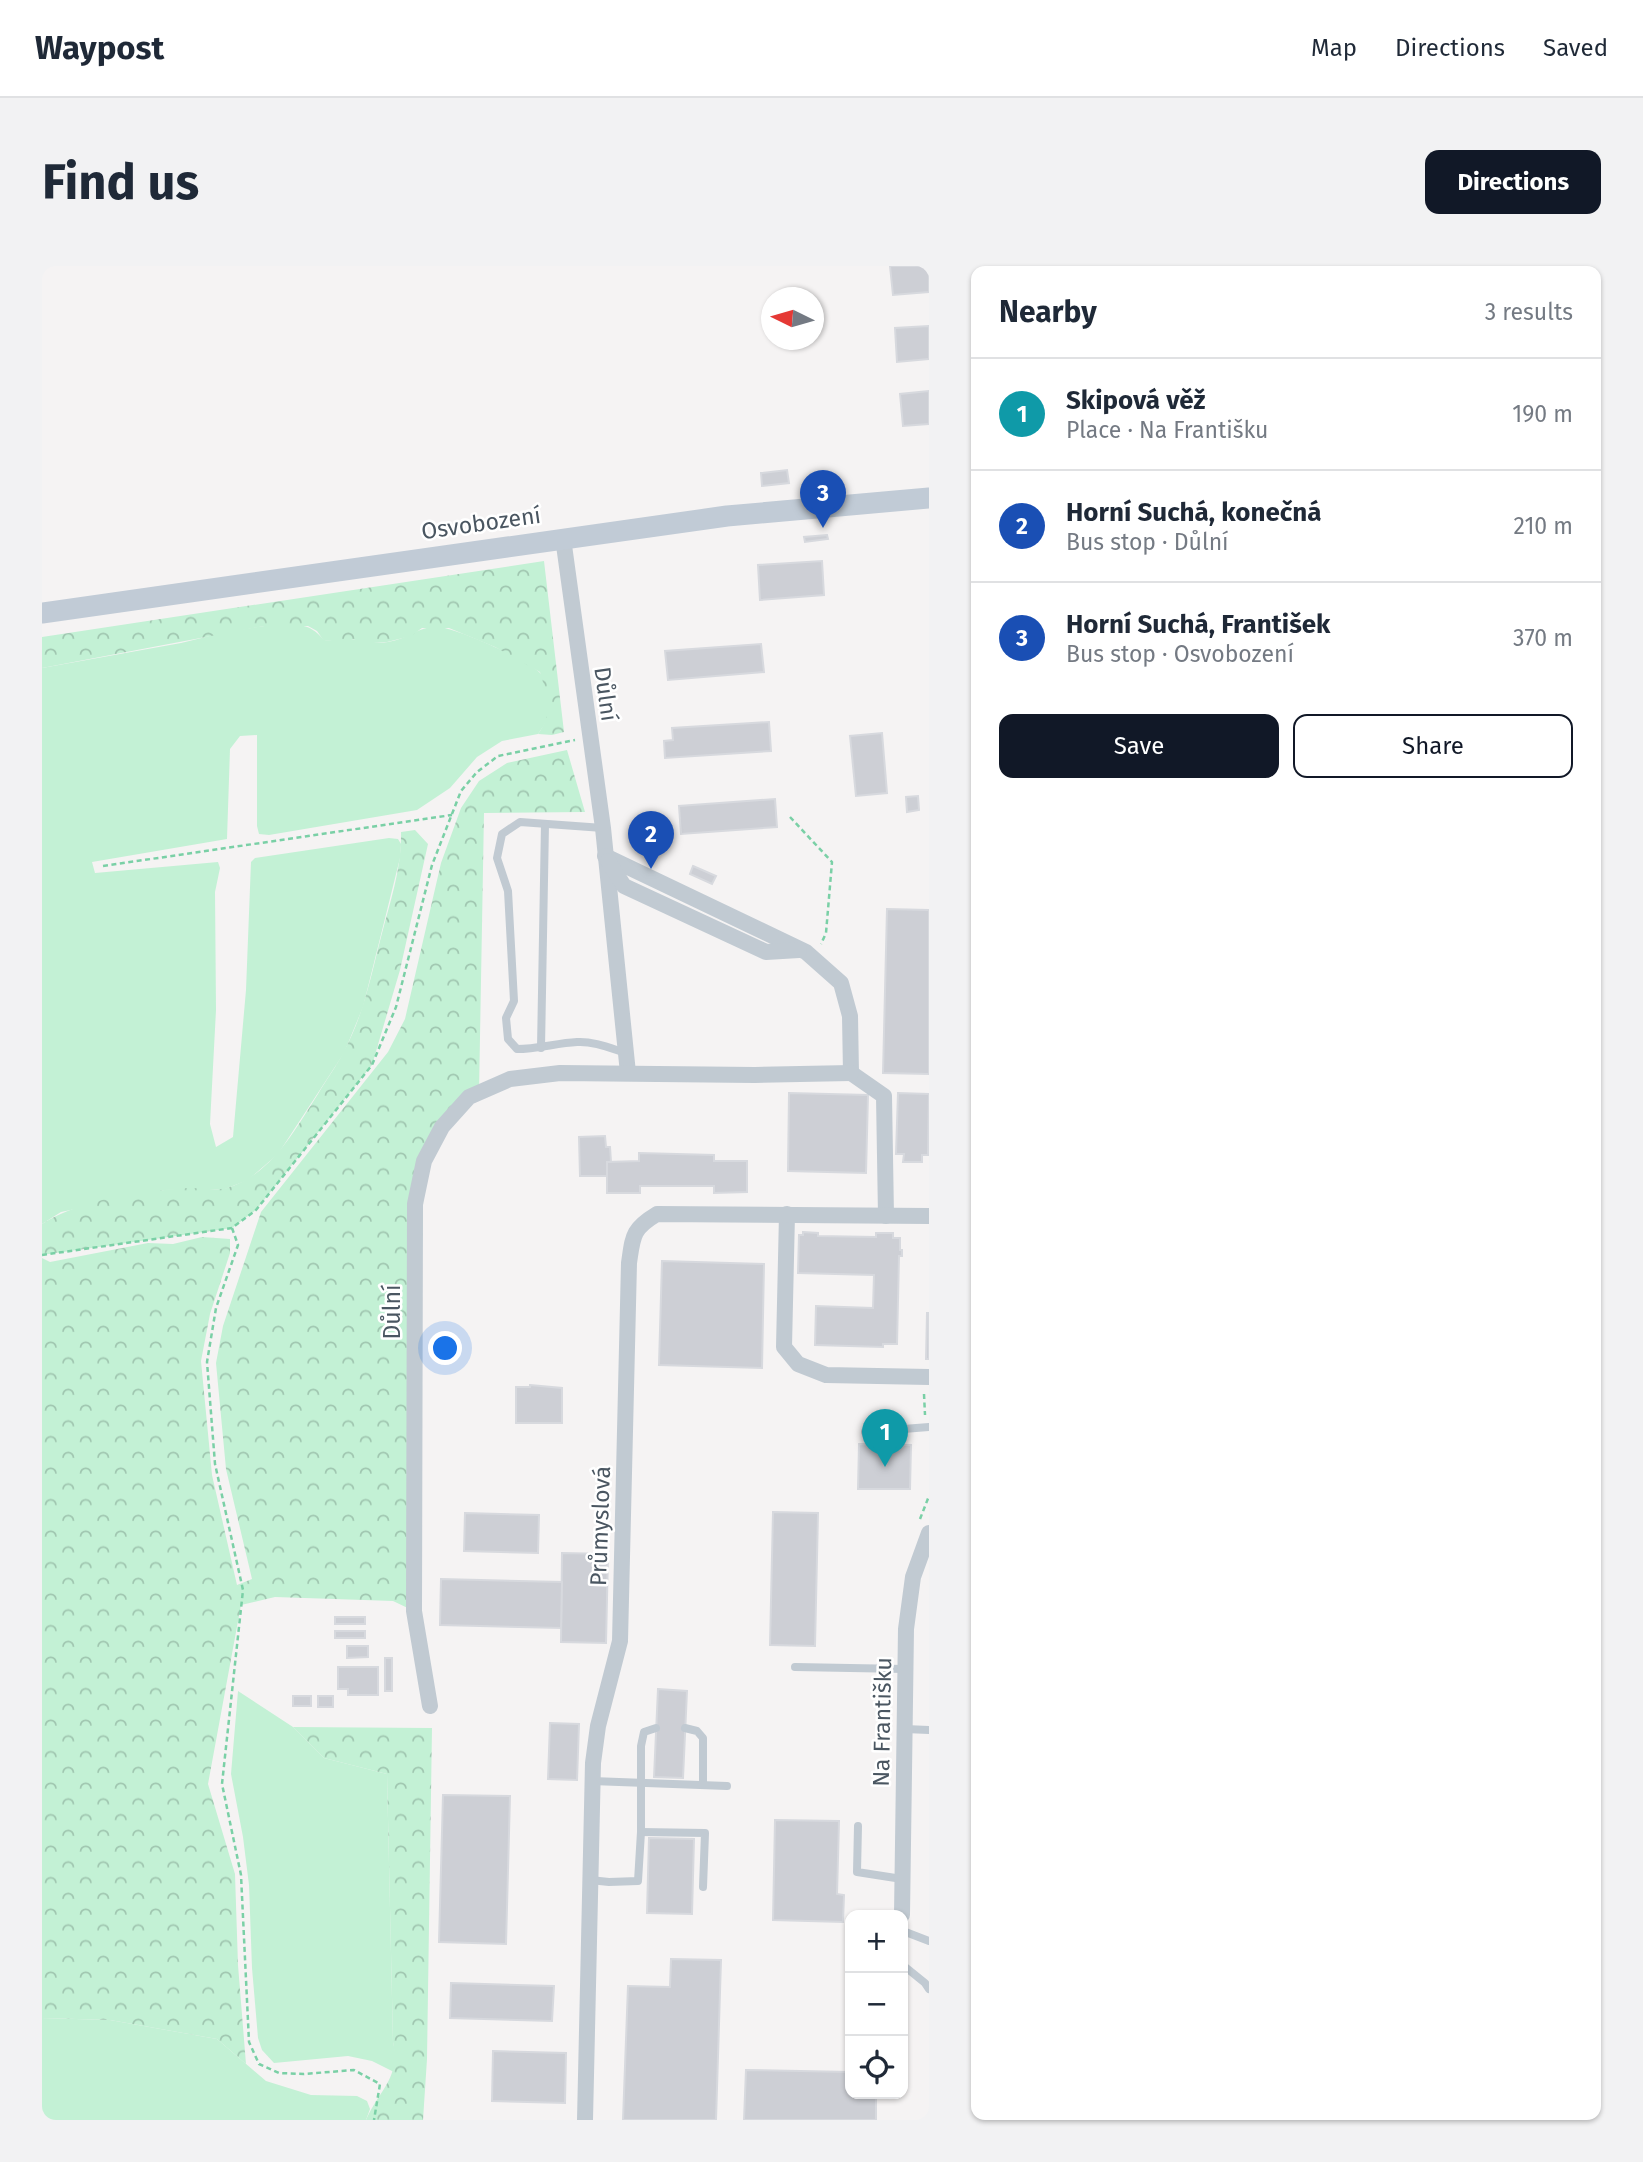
<!DOCTYPE html>
<html lang="en">
<head>
<meta charset="utf-8">
<style>
	:root { --surface:#fff; --page:#f2f2f3; --text:#1f2937; --muted:#747a83; --line:#e0e1e3; --accent:#111827 }
	body { margin:0; font-family:"Fira Sans",sans-serif; background:var(--page); color:var(--text) }
	.controls { position:absolute; right:21px; bottom:21px; display:grid; overflow:hidden; border-radius:14px; box-shadow:0 2px 5px #0004 }
	.controls button { width:63px; height:63px; display:grid; place-items:center; padding:0; border:0; border-bottom:2px solid var(--line); background:var(--surface); color:var(--text); font:35px sans-serif }
	.compass { position:absolute; left:719px; top:21px; width:63px; height:63px; border-radius:50%; background:var(--surface); box-shadow:0 2px 5px #0004; rotate:275deg }
	.you { position:absolute; left:404px; top:1083px; width:24px; height:24px; margin:-18px; border:5px solid #fff; border-radius:50%; background:#1a73e8; box-shadow:0 0 0 10px #1a73e833 }
	.badge { display:grid; place-items:center; width:46px; height:46px; border-radius:50%; background:var(--accent); color:#fff; font-size:23px; font-weight:700 }
	.pin { position:absolute; translate:-50% -58px; filter:drop-shadow(0 2px 4px #0008) }
	.pin::after { content:''; position:absolute; top:37px; width:24px; height:21px; background:inherit; clip-path:polygon(0 0,100% 0,50% 100%) }
	.list { margin:0; padding:0; list-style:none }
	h2 { display:flex; justify-content:space-between; align-items:center; height:91px; margin:0; padding:0 28px; font-size:30px }
	h2 small { font-size:23px; font-weight:400; color:var(--muted) }
	.list li { display:grid; grid-template-columns:46px 1fr auto; gap:21px; align-items:center; box-sizing:border-box; height:112px; padding:0 28px; border-top:2px solid var(--line) }
	.list b { display:block; font-size:26px; white-space:nowrap }
	.list p { margin:0; font-size:23px; white-space:nowrap; color:var(--muted) }
	.list em { font-size:23px; font-style:normal; color:var(--muted) }
	.actions { display:flex; gap:14px; padding:21px 28px }
	.actions a { flex:1; padding:16px 0; border:2px solid var(--accent); border-radius:14px; text-align:center; font-size:24px; color:var(--accent) }
	.actions .main { background:var(--accent); color:#fff }
	.icon { flex:none; width:38px; height:38px; fill:none; stroke:currentColor; stroke-width:2; stroke-linecap:round; stroke-linejoin:round }
	.map { position:relative; flex:none; width:887px; height:1854px; overflow:hidden; border-radius:14px }
	header { display:flex; align-items:center; gap:42px; box-sizing:border-box; height:98px; padding:0 35px; background:var(--surface); border-bottom:2px solid var(--line) }
	header strong { font-size:33px }
	nav { display:flex; gap:38px; margin-inline-start:auto; font-size:24px }
	.intro { display:flex; align-items:center; justify-content:space-between; box-sizing:border-box; height:168px; padding:0 42px }
	h1 { margin:0; font-size:49px }
	.button { padding:18px 32px; border-radius:14px; background:var(--accent); color:#fff; font-size:24px; font-weight:700 }
	main { display:flex; gap:42px; padding:0 42px }
	aside { flex:1; background:var(--surface); border-radius:14px; box-shadow:0 2px 5px #0004 }
	.map>svg:first-child { display:block }
</style>
</head>
<body>
<header>
<strong>Waypost</strong>
<nav><a>Map</a><a>Directions</a><a>Saved</a></nav>
</header>
<div class="intro"><h1>Find us</h1><a class="button">Directions</a></div>
<main>
<div class="map">
<svg width="887" height="1854" viewBox="0 0 887 1854">
	<defs>
		<pattern id="forest-crowns" width="20" height="18" patternUnits="userSpaceOnUse" patternTransform="scale(1.75)"><rect width="20" height="18" fill="#c3f1d5"/><path d="M2 6a3 3 0 1 1 6 0M12 15a3 3 0 1 1 6 0" fill="none" stroke="#a0c6b0"/></pattern>
	</defs>
	<rect width="100%" height="100%" fill="#f5f3f3"/>
	<g fill="#c3f1d5">
		<path d="M255 359C268 360 274 365 283 375 291 374 301 372 309 373 322 374 333 378 346 376 366 373 379 359 397 361 414 362 489 395 499 408 504 415 508 435 508 444 507 453 501 461 496 468L460 475 435 491 408 522 375 544 227 569 217 568 215 560V469L198 470 188 483 185 573 50 596 53 607 176 596 178 602 173 626 174 744 168 858 174 881 191 871 204 724 209 596 213 592 347 572 356 573 359 578 358 592 321 741 302 787 236 888 206 914 183 923 123 924 19 946 0 958V402L139 377 184 366 222 360Z"/>
		<path d="M196 1425 251 1461 282 1492 345 1508 351 1776 354 1790 352 1806 330 1795 306 1790 232 1797 220 1784 216 1772 210 1702 207 1619 201 1571 189 1508Z"/>
		<path d="M0 1752 68 1754 175 1773 224 1815 269 1829 315 1830 325 1835 328 1843 324 1854H0Z"/>
	</g>
	<g fill="url(#forest-crowns)">
		<path d="M502 295 522 466 510 469 496 468C513 445 505 431 498 406L453 381 407 362H380L369 370 345 376 321 377 311 373 282 375 275 365 266 360H222L0 402V371Z"/>
		<path d="M525 484 543 546 442 547 437 827 382 895 372 1345 351 1335 233 1331 199 1339 166 1518 193 1608 196 1699 204 1798 175 1773 68 1754 0 1752V992L8 996 106 977 131 978 160 971 188 973V987L168 1048 159 1095 170 1209 195 1319 210 1313 184 1203 174 1097 181 1060 219 946 346 786 363 753 399 597 419 542 437 515 465 497Z"/>
		<path d="M373 564 386 578 358 704 330 799 214 944 190 962 0 989V958C42 932 100 925 148 922 161 922 173 925 185 922 229 909 253 864 276 828 284 814 294 801 301 787 321 751 329 710 339 671 348 636 360 602 359 566Z"/>
		<path d="M251 1461 390 1462 385 1793 381 1854H324C338 1822 358 1814 351 1776L345 1508 282 1492Z"/>
	</g>
	<g fill="#cdcfd5" stroke="#d7d9de" stroke-width="2">
		<path d="M848 0H887V26L851 29Z"/>
		<path d="M887 60V93L855 96 853 62Z"/>
		<path d="M887 125V158L861 160 858 128Z"/>
		<path d="M745 204 747 217 720 220 719 207Z"/>
		<path d="M785 269 786 273 763 276 762 271Z"/>
		<path d="M780 295 782 329 718 334 716 299Z"/>
		<path d="M719 378 722 406 626 414 623 385Z"/>
		<path d="M727 456 729 485 623 492 622 475 631 474 630 462Z"/>
		<path d="M840 467 845 527 814 530 808 470Z"/>
		<path d="M876 530 877 544 865 546 864 531Z"/>
		<path d="M733 533 735 561 639 568 637 540Z"/>
		<path d="M651 600 674 610 670 618 648 608Z"/>
		<path d="M845 643 887 644V808L841 807Z"/>
		<path d="M747 827 826 829 824 907 746 905Z"/>
		<path d="M856 827 887 828 886 889H880V896H861L862 888H854Z"/>
		<path d="M563 870 564 881H568L569 896H565V910H538L537 871Z"/>
		<path d="M597 887 672 889V895H705V926L672 927V920H598V927H565V896L597 895Z"/>
		<path d="M761 966 776 967V970L834 971V967H851V972H858V984H860V990H857L855 1078H841V1081L773 1079 774 1040 831 1042 832 1009 756 1007 757 969H761Z"/>
		<path d="M620 995 722 998 720 1102 617 1099Z"/>
		<path d="M885 1047H887V1093H884Z"/>
		<path d="M488 1119 520 1122V1157H474V1121H488Z"/>
		<path d="M817 1178 869 1179 868 1223H816Z"/>
		<path d="M731 1246 776 1247 773 1380 728 1379Z"/>
		<path d="M423 1247 497 1249 496 1287 422 1285Z"/>
		<path d="M520 1287 566 1288 564 1377 519 1376Z"/>
		<path d="M399 1313 520 1316 519 1362 398 1359Z"/>
		<rect x="293" y="1351" width="30" height="7"/>
		<rect x="293" y="1365" width="30" height="7"/>
		<path d="M305 1380H326V1391L305 1392Z"/>
		<rect x="343" y="1392" width="7" height="33"/>
		<path d="M296 1401H336V1429H306V1423H296Z"/>
		<path d="M616 1423 645 1425 641 1512 612 1511Z"/>
		<rect x="251" y="1430" width="18" height="10"/>
		<rect x="276" y="1430" width="15" height="11"/>
		<path d="M508 1457 537 1458 535 1514 506 1513Z"/>
		<path d="M401 1529 468 1530 464 1678 397 1676Z"/>
		<path d="M733 1554 797 1555 795 1628 802 1629 801 1656 731 1654Z"/>
		<path d="M607 1572 652 1573 650 1648 605 1647Z"/>
		<path d="M629 1693 679 1694 674 1854H581L586 1720 628 1721Z"/>
		<path d="M409 1717 512 1720 510 1755 408 1752Z"/>
		<path d="M451 1785 524 1787 523 1837 450 1835Z"/>
		<path d="M704 1804 808 1806V1828H834V1854H702Z"/>
	</g>
	<g fill="none" stroke-linecap="round" stroke-linejoin="round">
		<g stroke="#7ad0a6" stroke-width="2.5" stroke-dasharray="5 3.5" stroke-linecap="butt">
			<path d="M748 551 790 596 784 667 779 678"/>
			<path d="M61 600 410 549"/>
			<path d="M190 962 196 979 174 1042 165 1096 173 1198 201 1324 180 1518 199 1609 207 1776 217 1798 237 1807 262 1808 312 1804 338 1818 332 1854"/>
			<path d="M0 989 190 962 214 944 330 799 354 741 390 599 419 525 435 506 456 490 533 474"/>
			<path d="M882 1128 883 1149"/>
			<path d="M878 1253 887 1230"/>
		</g>
		<g stroke="#c1cad2" stroke-width="8">
			<path d="M561 562 478 556 460 568 455 592 466 625 472 735 464 752 466 773 475 783C495 783 515 777 535 776 551 775 568 782 584 787"/>
			<path d="M499 782 503 558"/>
			<path d="M823 1166 887 1161"/>
			<path d="M753 1401 863 1403"/>
			<path d="M643 1462 655 1465 661 1472V1519"/>
			<path d="M863 1463 887 1464"/>
			<path d="M550 1515 685 1520"/>
			<path d="M816 1560 815 1606 860 1613"/>
			<path d="M599 1566 663 1567 661 1621"/>
			<path d="M548 1614 567 1616 596 1615 599 1566V1480L602 1466 614 1462"/>
			<path d="M861 1665 887 1675"/>
			<path d="M861 1683 862 1700 883 1717 887 1723"/>
		</g>
		<g stroke="#c1cad2" stroke-width="16">
			<path d="M521 272 561 562 586 807"/>
			<path d="M563 590 764 686 799 717 808 750 809 807"/>
			<path d="M566 595 582 620 724 686 757 684"/>
			<path d="M809 807 842 830 844 950"/>
			<path d="M745 948 742 1081 756 1098 784 1109 887 1111"/>
			<path d="M388 1440 372 1345 373 938 382 895 400 861 427 831 468 813 518 807 713 809 809 807"/>
			<path d="M860 1649 864 1363 871 1311 887 1267"/>
			<path d="M543 1854 551 1497 556 1460 578 1375 587 997C591 970 590 963 615 948L887 950"/>
		</g>
		<path stroke="#c1cbd6" stroke-width="21" d="M0 347 685 250 887 232"/>
	</g>
	<g text-anchor="middle" stroke-width="5" stroke-linejoin="round" paint-order="stroke">
		<g font-size="23" fill="#4a5661" stroke="#fff">
			<text transform="translate(439 257) rotate(-8)" y="8">Osvobození</text>
			<text transform="translate(564 428) rotate(82)" y="8">Důlní</text>
			<text transform="translate(350 1046) rotate(-90)" y="8">Důlní</text>
			<text transform="translate(558 1260) rotate(-88)" y="8">Průmyslová</text>
			<text transform="translate(840 1456) rotate(-89)" y="8">Na Františku</text>
		</g>
	</g>
</svg>
<div class="controls">
<button>+</button>
<button>−</button>
<button><svg class="icon" aria-label="locate" viewBox="0 0 24 24"><circle cx="12" cy="12" r="6"/><path d="M12 2v4M12 18v4M2 12h4M18 12h4"/></svg></button>
</div>
<svg class="compass" viewBox="-18 -18 36 36"><path d="M0-13l5 13h-10z" fill="#e53935"/><path d="M0 13l5-13h-10z" fill="#747a83"/></svg>
<div class="you"></div>
<div class="pin badge" style="left:843px;top:1201px;background:#0f9aa8">1</div>
<div class="pin badge" style="left:609px;top:603px;background:#1a4fb4">2</div>
<div class="pin badge" style="left:781px;top:262px;background:#1a4fb4">3</div>
</div>
<aside>
<h2>Nearby<small>3 results</small></h2>
<ul class="list">
<li><span class="badge" style="background:#0f9aa8">1</span><div><b>Skipová věž</b><p>Place · Na Františku</p></div><em>190 m</em></li>
<li><span class="badge" style="background:#1a4fb4">2</span><div><b>Horní Suchá, konečná</b><p>Bus stop · Důlní</p></div><em>210 m</em></li>
<li><span class="badge" style="background:#1a4fb4">3</span><div><b>Horní Suchá, František</b><p>Bus stop · Osvobození</p></div><em>370 m</em></li>
</ul>
<div class="actions"><a class="main">Save</a><a>Share</a></div>
</aside>
</main>
</body>
</html>
